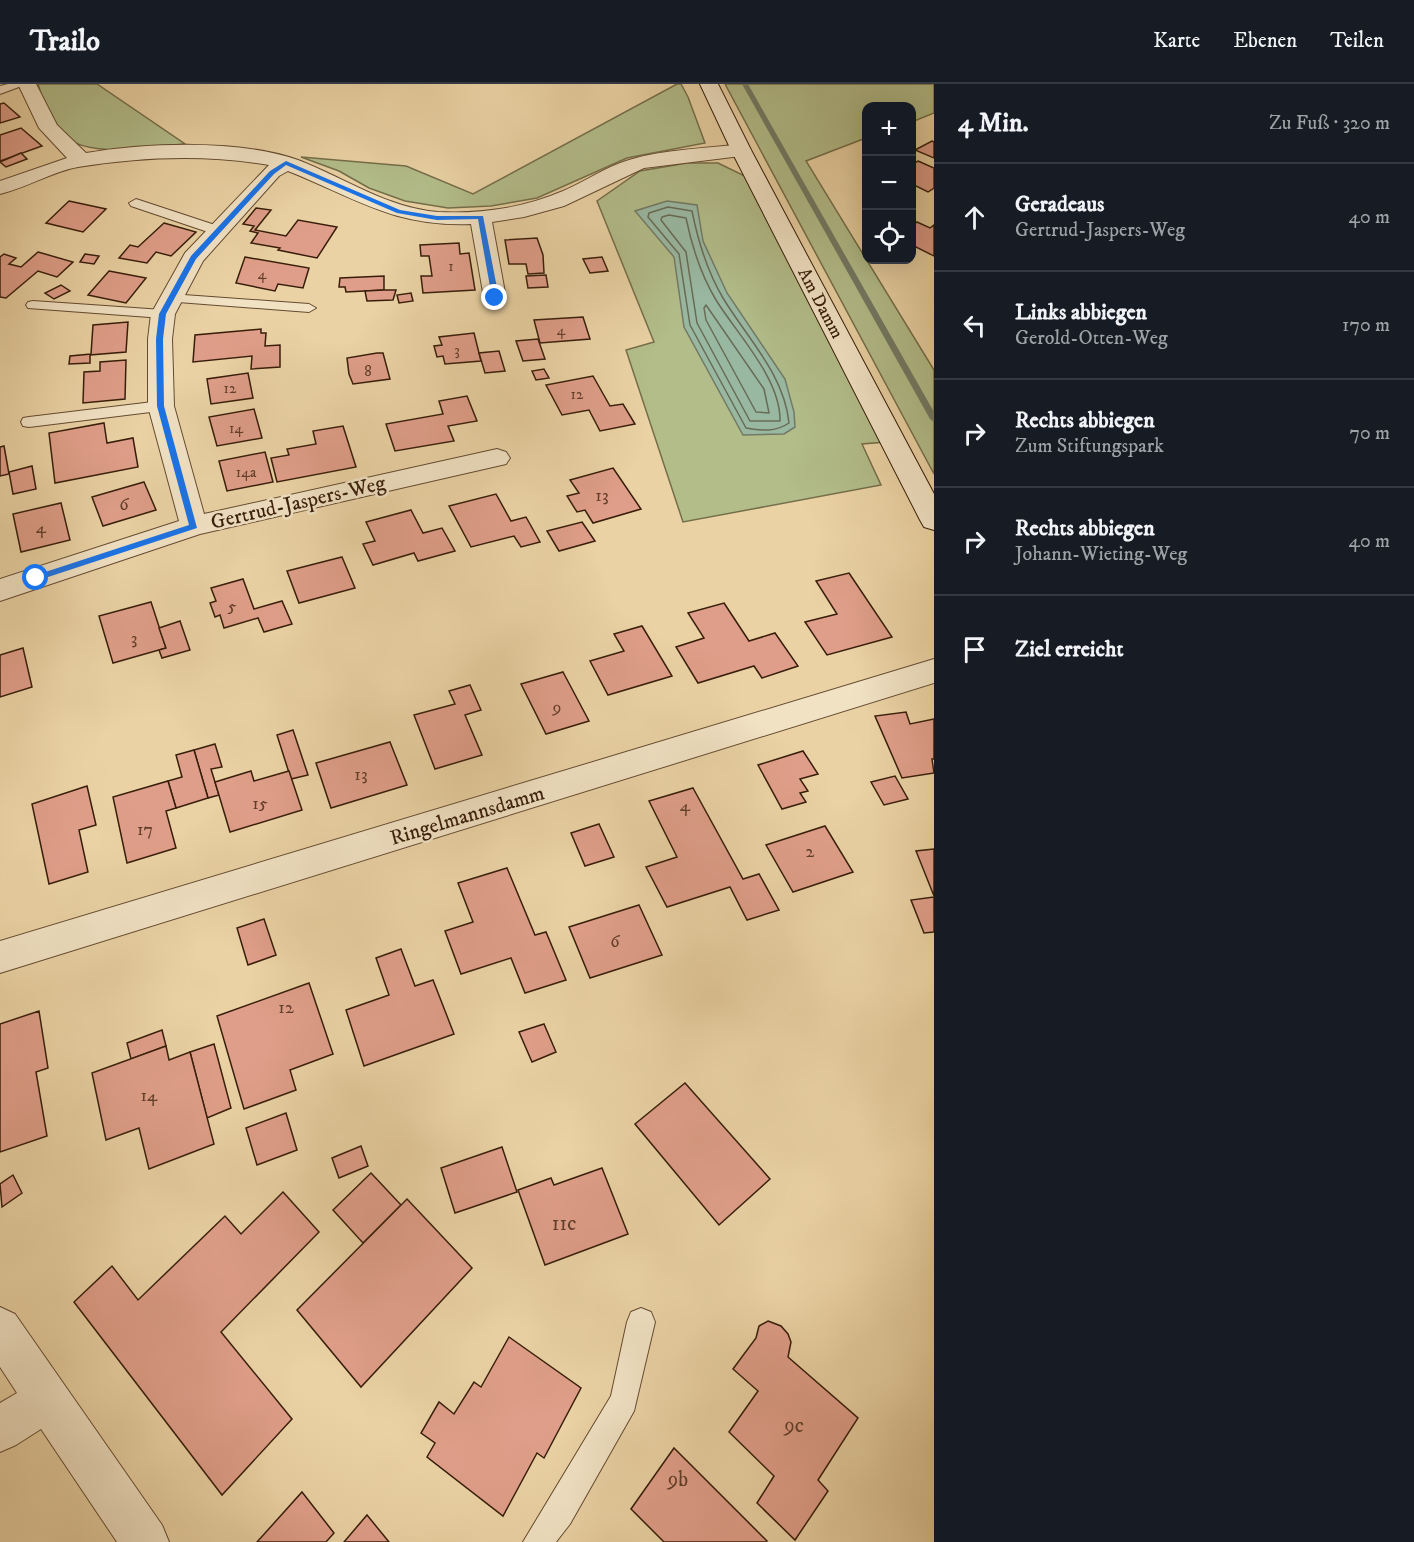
<!DOCTYPE html>
<html lang="de">
<head>
<meta charset="utf-8">
<style>
	:root { --surface:#171b24; --page:#242831; --text:#f1f3f6; --muted:#9ea1a6; --line:#363941 }
	body { margin:0; font-family:"IM FELL DW Pica",serif; background:var(--page); color:var(--text) }
	.controls { position:absolute; right:18px; top:18px; display:grid; overflow:hidden; border-radius:12px; box-shadow:0 6px 24px #0002 }
	.controls button { width:54px; height:54px; display:grid; place-items:center; padding:0; border:0; border-bottom:2px solid var(--line); background:var(--surface); color:var(--text); font:30px sans-serif }
	.stop { position:absolute; width:18px; height:18px; margin:-14px; border:4px solid #1a73e8; border-radius:50%; background:#fff }
	.stop.end { background:#1a73e8; border-color:#fff; box-shadow:0 2px 6px #0008 }
	.list { margin:0; padding:0; list-style:none }
	h2 { display:flex; justify-content:space-between; align-items:center; height:78px; margin:0; padding:0 24px; font-size:26px }
	h2 small { font-size:20px; font-weight:400; color:var(--muted) }
	.list li { display:grid; grid-template-columns:39px 1fr auto; gap:18px; align-items:center; box-sizing:border-box; height:108px; padding:0 24px; border-top:2px solid var(--line) }
	.list b { display:block; font-size:22px; white-space:nowrap }
	.list p { margin:0; font-size:20px; white-space:nowrap; color:var(--muted) }
	.list em { font-size:20px; font-style:normal; color:var(--muted) }
	.icon { flex:none; width:33px; height:33px; fill:none; stroke:currentColor; stroke-width:2; stroke-linecap:round; stroke-linejoin:round }
	.map { position:relative; flex:none; width:934px; height:1458px; overflow:hidden }
	header { display:flex; align-items:center; gap:36px; box-sizing:border-box; height:84px; padding:0 30px; background:var(--surface); border-bottom:2px solid var(--line) }
	header strong { font-size:28px }
	nav { display:flex; gap:33px; margin-inline-start:auto; font-size:21px }
	main { display:flex }
	aside { flex:1; background:var(--surface) }
	.map>svg:first-child { display:block }
</style>
</head>
<body>
<header>
<strong>Trailo</strong>
<nav><a>Karte</a><a>Ebenen</a><a>Teilen</a></nav>
</header>
<main>
<div class="map">
<svg width="934" height="1458" viewBox="0 0 934 1458">
	<rect width="100%" height="100%" fill="#ead2a4"/>
	<filter id="stains"><feTurbulence type="fractalNoise" baseFrequency=".00333" numOctaves="4"/><feColorMatrix values="0 0 0 0 .2 0 0 0 0 .09 0 0 0 0 .02 0 0 0 .5 -.17"/></filter>
	<radialGradient id="worn" r=".72"><stop offset=".6" stop-color="#630" stop-opacity="0"/><stop offset="1" stop-color="#630" stop-opacity=".3"/></radialGradient>
	<g fill="#b2bd8a" stroke="#756e4a" stroke-width="1.5">
		<path d="M38 0H97L185 60C146 63 71 80 50 36 44 25 42 12 38 0Z"/>
		<path d="M677 0H681L688 13 705 59 627 74 537 114 491 122 448 124 405 117 369 104 339 87 301 73 406 82 473 110Z"/>
		<path d="M725 0H934V29L912 38V22H866V54L806 77 934 286V390Z"/>
		<path d="M687 79H718L751 95 886 358 862 360 881 401 683 438 626 266 654 258 597 117 640 87Z"/>
	</g>
	<path fill="#99b8a2" stroke="#727a65" stroke-width="1.5" d="M667 117 697 121 703 157 727 209 785 295 794 328 795 343 784 350 743 351 684 243 674 173 635 127Z"/>
	<g fill="none" stroke-linecap="round" stroke-linejoin="round">
		<g stroke="#686b56" stroke-width="1.5">
			<path d="M668 123 692 127C698 157 707 187 723 214 747 254 784 290 789 339 776 348 761 347 746 344L690 241 679 170 648 133 649 129Z"/>
			<path d="M669 131 686 134C692 163 701 191 716 216 737 250 781 295 780 337H750L697 239 686 168 661 136 662 133Z"/>
			<path d="M706 221 764 305 769 329 756 328 706 236 704 224Z"/>
		</g>
		<path fill="#727a65" fill-rule="evenodd" d="M742 0H748L934 328V338L930 335Z"/>
	</g>
	<g fill="#df9e89" stroke="#381e0a" stroke-width="1.5">
		<path d="M4 19 20 33 0 39V20Z"/>
		<path d="M21 44 42 62 0 77V51Z"/>
		<path d="M932 57 934 58V74L915 66Z"/>
		<path d="M21 69 27 75 6 83 0 78Z"/>
		<path d="M918 77 934 84V104L928 108 912 100V81Z"/>
		<path d="M69 117 106 125 83 148 46 139Z"/>
		<path d="M256 124 271 126 255 146 286 152 298 136 337 143 317 174 278 166 280 164 251 159 258 149 250 147 254 142 243 140Z"/>
		<path d="M917 138 930 144 934 141V172L912 161V142Z"/>
		<path d="M164 139 196 148 171 172 156 168 147 179 119 174 130 161 138 163Z"/>
		<path d="M537 154 543 171 544 189 528 190 526 180H509L505 156Z"/>
		<path d="M459 159 460 170 469 169 475 206 423 209 421 192H432L429 172H421L420 161Z"/>
		<path d="M38 168 73 178 57 193 38 187 6 214 0 213V173L4 170 16 174 9 180 21 183Z"/>
		<path d="M85 170 99 172 94 180 80 178Z"/>
		<path d="M245 173 309 184 303 204 278 200 275 207 236 199Z"/>
		<path d="M602 173 608 187 590 189 583 175Z"/>
		<path d="M109 187 146 194 126 219 88 211Z"/>
		<path d="M546 191 548 203 528 204 526 192Z"/>
		<path d="M384 192V206L346 208 345 203H339L340 194Z"/>
		<path d="M61 201 70 207 54 215 45 209Z"/>
		<path d="M384 206H396L393 216 367 217 365 207Z"/>
		<path d="M411 209 413 217 399 219 397 211Z"/>
		<path d="M583 233 590 255 540 259 534 236Z"/>
		<path d="M128 238 126 268 90 271V279L69 280 70 272 91 270 93 241Z"/>
		<path d="M261 245V249H266L265 262 280 261V283L251 285 252 272 193 278 195 251Z"/>
		<path d="M474 249 481 277 445 280 443 272 437 273 434 262 442 261 439 253Z"/>
		<path d="M538 255 545 275 523 277 516 257Z"/>
		<path d="M499 267 505 287 485 289 479 269Z"/>
		<path d="M377 269H383L390 295 353 300 349 290 347 274Z"/>
		<path d="M126 276 125 315 83 319 84 288 100 287V278Z"/>
		<path d="M544 285 549 294 536 296 532 287Z"/>
		<path d="M248 289 253 314 211 320 207 295Z"/>
		<path d="M593 292 610 322 623 320 635 340 600 347 589 326 562 331 546 301Z"/>
		<path d="M467 312 477 337 448 342 454 357 395 367 386 340 443 330 439 317Z"/>
		<path d="M254 325 262 354 217 362 209 333Z"/>
		<path d="M104 339 107 359 133 354 138 383 55 399 49 349Z"/>
		<path d="M343 342 356 383 277 398 271 374 289 371 287 365 316 360 313 347Z"/>
		<path d="M4 362 9 390 0 392V363Z"/>
		<path d="M265 368 273 398 227 407 219 377Z"/>
		<path d="M32 382 36 405 13 410 9 388Z"/>
		<path d="M613 384 641 425 593 439 585 426 577 428 567 412 579 409 570 396Z"/>
		<path d="M144 398 156 426 103 442 92 413Z"/>
		<path d="M496 410 511 437 526 433 540 458 521 463 514 452 471 463 449 422Z"/>
		<path d="M61 419 70 456 21 468 13 430Z"/>
		<path d="M411 426 423 449 442 444 455 467 418 477 414 469 373 481 363 460 375 457 366 438Z"/>
		<path d="M582 438 595 457 559 467 547 447Z"/>
		<path d="M342 473 355 504 299 519 287 487Z"/>
		<path d="M849 489 892 553 827 571 805 538 837 530 816 497Z"/>
		<path d="M243 495 254 525 282 517 292 540 264 548 258 534 224 544 220 531 215 533 210 519 216 517 211 504Z"/>
		<path d="M151 518 166 564 113 579 99 532Z"/>
		<path d="M724 519 749 557 775 549 798 582 762 594 754 582 698 599 676 563 704 554 688 529Z"/>
		<path d="M180 537 190 566 162 574 159 566 166 564 159 544Z"/>
		<path d="M642 542 672 592 608 611 590 577 624 567 614 550Z"/>
		<path d="M23 564 32 603 0 613V571Z"/>
		<path d="M563 588 589 637 546 650 521 600Z"/>
		<path d="M470 601 481 626 465 631 482 671 435 685 414 631 455 620 449 607Z"/>
		<path d="M906 628 910 640 934 635V675H932L934 689 902 694 875 632Z"/>
		<path d="M293 646 308 691 291 695 277 651Z"/>
		<path d="M390 658 407 701 331 724 316 679Z"/>
		<path d="M215 660 222 683 211 685 219 711 208 714 194 666Z"/>
		<path d="M194 666 208 714 176 724 168 697 182 693 176 671Z"/>
		<path d="M803 667 818 690 800 695 808 707 800 709 806 718 782 725 758 681Z"/>
		<path d="M251 687 254 697 289 687 302 726 230 748 215 698Z"/>
		<path d="M895 692 908 715 884 721 871 698Z"/>
		<path d="M168 697 176 724 166 727 176 764 127 779 113 713Z"/>
		<path d="M87 702 96 741 79 746 88 788 49 800 32 720Z"/>
		<path d="M693 704 743 795 759 790 779 826 747 836 730 803 667 823 646 783 677 773 649 717Z"/>
		<path d="M599 740 614 773 585 782 571 749Z"/>
		<path d="M825 742 853 788 793 808 766 761Z"/>
		<path d="M934 765V812L916 767Z"/>
		<path d="M507 784 535 851 546 848 566 896 525 909 511 874 461 890 445 847 473 838 458 799Z"/>
		<path d="M934 813V848L924 849 911 816Z"/>
		<path d="M639 821 662 871 590 894 569 843Z"/>
		<path d="M264 835 276 871 248 881 237 844Z"/>
		<path d="M401 865 415 902 433 896 454 950 364 982 346 926 389 911 376 874Z"/>
		<path d="M309 899 333 970 290 986 296 1006 244 1025 217 932Z"/>
		<path d="M39 927 48 984 36 988 47 1052 0 1068V940Z"/>
		<path d="M544 940 556 968 532 978 519 948Z"/>
		<path d="M162 946 166 962 131 975 127 959Z"/>
		<path d="M214 960 231 1024 207 1034 190 968Z"/>
		<path d="M166 962 169 976 190 968 214 1060 149 1085 139 1044 106 1056 92 989Z"/>
		<path d="M685 999 770 1095 719 1141 635 1040Z"/>
		<path d="M286 1029 297 1066 257 1081 246 1044Z"/>
		<path d="M361 1062 368 1082 339 1094 332 1074Z"/>
		<path d="M502 1063 517 1108 455 1129 441 1084Z"/>
		<path d="M602 1084 628 1150 545 1181 518 1106 551 1094 554 1101Z"/>
		<path d="M371 1089 401 1121 363 1159 333 1126Z"/>
		<path d="M13 1091 22 1109 2 1123 0 1100Z"/>
		<path d="M283 1108 319 1148 221 1248 292 1335 222 1411 74 1218 112 1182 138 1216 225 1132 241 1150Z"/>
		<path d="M407 1115 472 1184 361 1303 297 1226Z"/>
		<path d="M768 1237 781 1242 788 1250 791 1258 788 1273 858 1334 818 1396 828 1407 795 1456 757 1419 774 1392 729 1348 758 1307 733 1285 756 1254 759 1242Z"/>
		<path d="M509 1253 581 1304 544 1374 537 1369 503 1432 427 1373 435 1359 421 1349 439 1318 454 1330 474 1298 481 1303Z"/>
		<path d="M674 1364 767 1457 766 1458H664L631 1425Z"/>
		<path d="M302 1408 334 1449 326 1458H257Z"/>
		<path d="M367 1431 389 1458H344Z"/>
	</g>
	<g fill="none" stroke-linecap="round" stroke-linejoin="round">
		<defs>
			<g id="service">
				<path d="M8 0H27L0 10V2Z"/>
				<path d="M136 115 221 143 223 146 221 149H211L131 122 129 119Z"/>
				<path d="M170 210 309 220 316 224 309 228 165 217 163 214Z"/>
				<path d="M33 217 163 226 170 230 163 234 28 224 26 221 28 218Z"/>
				<path d="M161 317 169 322 167 326 29 343 23 342 21 338 23 334 29 333Z"/>
				<path d="M641 1224 651 1228 655 1238 634 1327 570 1440 556 1458H523L611 1312 627 1238 631 1228Z"/>
			</g>
			<g id="minor">
				<path d="M18 0H36L57 41 86 69C147 59 239 55 298 76 345 94 387 124 438 128 480 130 524 124 563 107 585 98 605 83 629 76 665 65 703 65 741 60L748 62 751 66 748 70 741 72 644 84 564 122 524 133 492 138 506 214 503 219 495 221 487 219 484 214 471 140C393 143 356 114 288 87L279 92 203 177 175 230 172 255 174 322 204 430 497 365 506 368 510 374 506 380 200 450 0 517V495L179 437 148 322V255L151 230 185 169 269 81C205 70 141 73 78 83 51 88 26 104 0 110V97L67 74 39 44Z"/>
				<path d="M934 575V599L0 889V857Z"/>
				<path d="M0 1223 15 1230 162 1441 169 1458H117L41 1345 16 1361 0 1368V1319L17 1309 0 1283Z"/>
			</g>
			<path id="secondary" d="M700 0H718L751 66 934 410V446L924 443 920 436 731 66Z"/>
		</defs>
		<use href="#service" stroke="#644b30" stroke-width="2"/>
		<use href="#minor" stroke="#644b30" stroke-width="2"/>
		<use href="#secondary" stroke="#381e0a" stroke-width="2"/>
		<use href="#service" fill="#f1e2c4" fill-rule="evenodd"/>
		<use href="#minor" fill="#f1e2c4" fill-rule="evenodd"/>
		<use href="#secondary" fill="#f1e2c4" fill-rule="evenodd"/>
	</g>
	<path fill="#1a73e8" d="M286 77 400 126 437 132H483L499 214 495 216 492 214 478 135 437 136 397 129 286 81 274 90 196 175 166 230 163 255 164 322 197 444 39 496H33V492L189 441 157 322 156 255 159 230 191 172 270 87Z"/>
	<g text-anchor="middle" stroke-width="5" stroke-linejoin="round" paint-order="stroke">
		<g font-size="15" fill="#623e2a">
			<text x="451" y="187">1</text>
			<text x="262" y="195">4</text>
			<text x="561" y="251">4</text>
			<text x="457" y="271">3</text>
			<text x="368" y="292">8</text>
			<text x="230" y="309">12</text>
			<text x="577" y="315">12</text>
			<text x="236" y="349">14</text>
			<text x="246" y="393">14a</text>
		</g>
		<g font-size="18" fill="#381e0a" stroke="#f1e2c4">
			<text transform="translate(821 219) rotate(62)" y="6">Am Damm</text>
		</g>
		<g font-size="18" fill="#623e2a">
			<text x="602" y="417">13</text>
			<text x="124" y="426">6</text>
			<text x="41" y="449">4</text>
			<text x="232" y="528">5</text>
			<text x="134" y="560">3</text>
			<text x="557" y="629">9</text>
			<text x="361" y="696">13</text>
			<text x="260" y="725">15</text>
			<text x="685" y="727">4</text>
			<text x="145" y="751">17</text>
			<text x="810" y="773">2</text>
			<text x="615" y="863">6</text>
			<text x="286" y="929">12</text>
			<text x="149" y="1017">14</text>
		</g>
		<g font-size="21" fill="#381e0a" stroke="#f1e2c4">
			<text transform="translate(298 418) rotate(-13)" y="7">Gertrud-Jaspers-Weg</text>
			<text transform="translate(467 731) rotate(-17)" y="7">Ringelmannsdamm</text>
		</g>
		<g font-size="21" fill="#623e2a">
			<text x="564" y="1146">11c</text>
			<text x="794" y="1348">9c</text>
			<text x="678" y="1402">9b</text>
		</g>
	</g>
	<rect width="100%" height="100%" filter="url(#stains)"/>
	<rect width="100%" height="100%" fill="url(#worn)"/>
</svg>
<div class="controls">
<button>+</button>
<button>−</button>
<button><svg class="icon" aria-label="locate" viewBox="0 0 24 24"><circle cx="12" cy="12" r="6"/><path d="M12 2v4M12 18v4M2 12h4M18 12h4"/></svg></button>
</div>
<div class="stop" style="left:36px;top:494px"></div>
<div class="stop end" style="left:495px;top:214px"></div>
</div>
<aside>
<h2>4 Min.<small>Zu Fuß · 320 m</small></h2>
<ul class="list">
<li><svg class="icon" aria-label="ahead" viewBox="0 0 24 24"><path d="M12 20V5M6 11l6-6 6 6"/></svg><div><b>Geradeaus</b><p>Gertrud-Jaspers-Weg</p></div><em>40 m</em></li>
<li><svg class="icon" aria-label="left" viewBox="0 0 24 24"><path d="M17 20v-9H6M10 6l-5 5 5 5"/></svg><div><b>Links abbiegen</b><p>Gerold-Otten-Weg</p></div><em>170 m</em></li>
<li><svg class="icon" aria-label="right" viewBox="0 0 24 24"><path d="M7 20v-9h11M14 6l5 5-5 5"/></svg><div><b>Rechts abbiegen</b><p>Zum Stiftungspark</p></div><em>70 m</em></li>
<li><svg class="icon" aria-label="right" viewBox="0 0 24 24"><path d="M7 20v-9h11M14 6l5 5-5 5"/></svg><div><b>Rechts abbiegen</b><p>Johann-Wieting-Weg</p></div><em>40 m</em></li>
<li><svg class="icon" aria-label="arrive" viewBox="0 0 24 24"><path d="M6 21V4h12l-3 4 3 4H6"/></svg><div><b>Ziel erreicht</b></div></li>
</ul>
</aside>
</main>
</body>
</html>
